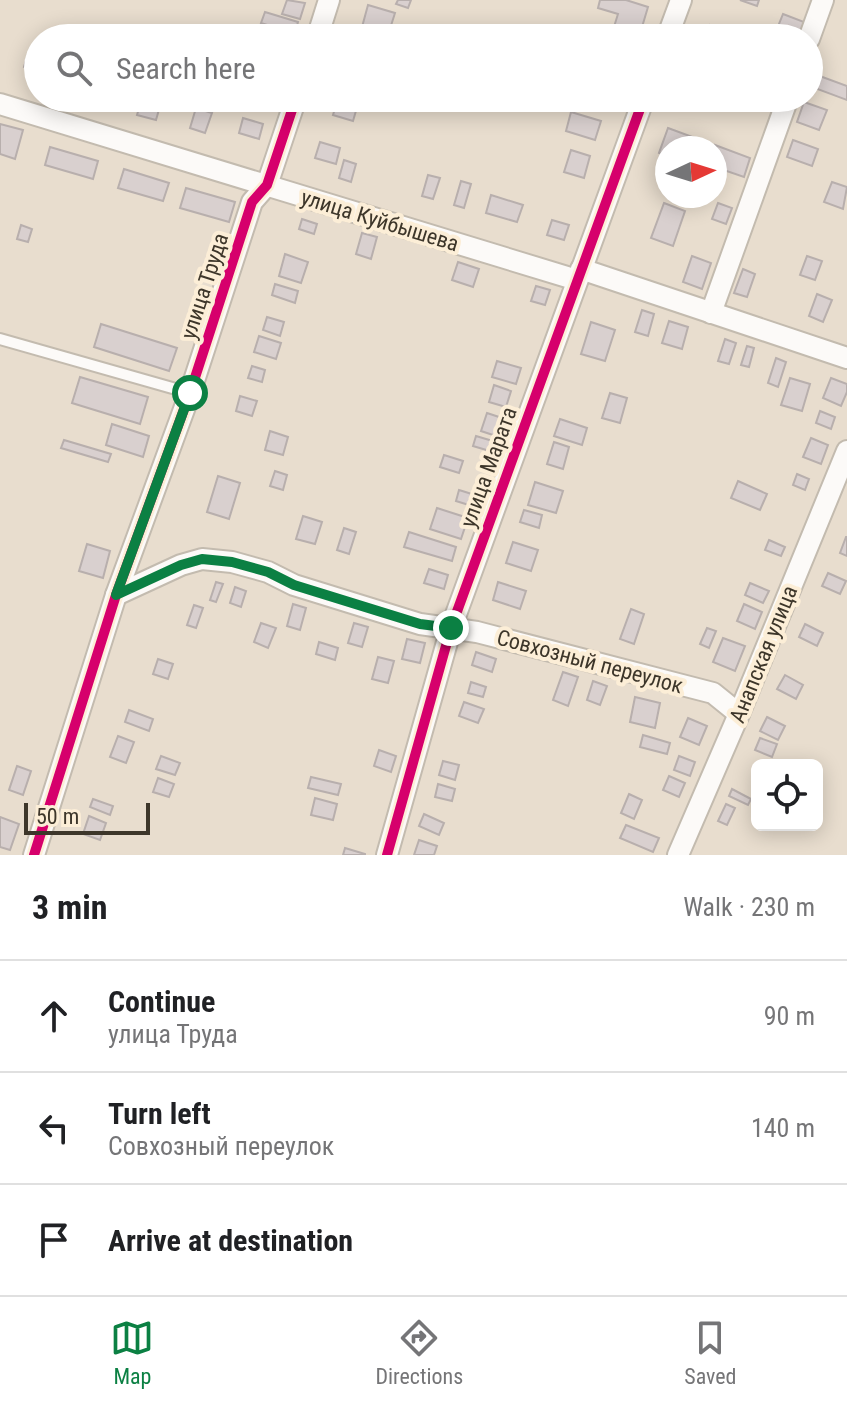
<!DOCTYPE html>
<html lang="en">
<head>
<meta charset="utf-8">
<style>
	:root { --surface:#fff; --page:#f6f6f6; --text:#202124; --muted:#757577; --line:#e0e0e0; --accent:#0b8043 }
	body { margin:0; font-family:"Roboto Condensed",sans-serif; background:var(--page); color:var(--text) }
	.controls { position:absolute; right:24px; bottom:24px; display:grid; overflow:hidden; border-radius:12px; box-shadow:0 4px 20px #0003 }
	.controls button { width:72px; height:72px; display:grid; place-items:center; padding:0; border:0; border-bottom:2px solid var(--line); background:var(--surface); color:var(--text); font:40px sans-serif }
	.compass { position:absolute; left:655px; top:136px; width:72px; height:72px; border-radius:50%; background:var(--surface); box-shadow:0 4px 20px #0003; rotate:86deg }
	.scale { position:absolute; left:24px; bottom:20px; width:126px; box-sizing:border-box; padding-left:8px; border:4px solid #3d362a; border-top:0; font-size:22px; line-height:28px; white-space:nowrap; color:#3d362a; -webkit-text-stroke:6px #fceed7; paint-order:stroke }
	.stop { position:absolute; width:24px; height:24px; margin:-18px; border:6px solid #0b8043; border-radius:50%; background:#fff }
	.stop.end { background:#0b8043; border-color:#fff; box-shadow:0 2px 8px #0008 }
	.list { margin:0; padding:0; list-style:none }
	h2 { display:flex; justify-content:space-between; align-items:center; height:104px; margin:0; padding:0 32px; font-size:34px }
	h2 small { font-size:26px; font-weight:400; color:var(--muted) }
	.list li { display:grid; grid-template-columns:52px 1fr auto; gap:24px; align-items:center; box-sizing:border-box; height:112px; padding:0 32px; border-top:2px solid var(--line) }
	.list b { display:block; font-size:30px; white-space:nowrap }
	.list p { margin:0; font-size:26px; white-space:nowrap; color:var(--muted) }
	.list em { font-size:26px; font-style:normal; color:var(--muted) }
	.icon { flex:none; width:44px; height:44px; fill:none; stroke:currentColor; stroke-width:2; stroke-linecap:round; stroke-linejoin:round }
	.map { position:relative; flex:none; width:847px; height:855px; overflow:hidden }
	.search { position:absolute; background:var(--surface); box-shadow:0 4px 20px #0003; left:24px; right:24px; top:24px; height:88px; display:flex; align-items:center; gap:20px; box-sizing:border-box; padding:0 28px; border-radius:44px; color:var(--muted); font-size:30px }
	.sheet { height:440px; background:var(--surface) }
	nav { display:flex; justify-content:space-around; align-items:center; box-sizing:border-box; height:112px; border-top:2px solid var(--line); background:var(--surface); font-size:22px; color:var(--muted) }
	nav a { display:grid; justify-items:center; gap:4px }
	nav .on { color:var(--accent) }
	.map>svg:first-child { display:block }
</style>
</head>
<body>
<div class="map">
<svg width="847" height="855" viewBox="0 0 847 855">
	<rect width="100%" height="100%" fill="#e8ddce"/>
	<g fill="#d9d0cf" stroke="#b8afad" stroke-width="2">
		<path d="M287 0 305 3 300 19 282 14Z"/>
		<path d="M398 0H411L408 8 396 4Z"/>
		<path d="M600 0H626L648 7 639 37 613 30 618 14 598 8Z"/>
		<path d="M740 0H759L757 6Z"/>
		<path d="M368 5 395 13 388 35 362 27Z"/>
		<path d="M265 12 298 22 295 34 261 23Z"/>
		<path d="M783 14 804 22 799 37 777 29Z"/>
		<path d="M710 25 745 38H705Z"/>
		<path d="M28 54 38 57 35 71 24 67Z"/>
		<path d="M817 75 847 86V100L812 87Z"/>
		<path d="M142 98 162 99 156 120 137 115Z"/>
		<path d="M338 98 358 104 353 121 333 115Z"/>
		<path d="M804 102 827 110 819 130 797 122Z"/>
		<path d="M196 108 212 113 205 133 190 128Z"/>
		<path d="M571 112 601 121 595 140 566 131Z"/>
		<path d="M243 118 263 124 259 139 239 133Z"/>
		<path d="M0 124 23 130 15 159 0 154Z"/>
		<path d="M668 128 698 139 694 148H667V156L659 153Z"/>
		<path d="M793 140 818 149 812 166 787 157Z"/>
		<path d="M320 142 340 148 336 164 315 158Z"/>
		<path d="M715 145 750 158 744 177 715 167Z"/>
		<path d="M50 147 98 161 93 179 45 165Z"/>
		<path d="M571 150 590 156 584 178 564 172Z"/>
		<path d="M344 160 356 164 351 182 339 178Z"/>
		<path d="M124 169 169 183 163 201 118 188Z"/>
		<path d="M428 175 440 178 433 199 422 196Z"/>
		<path d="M461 181 471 184 464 208 454 205Z"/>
		<path d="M832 182 847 187 843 209 824 202Z"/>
		<path d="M186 188 235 202 229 222 180 208Z"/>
		<path d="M491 195 523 205 517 222 486 213Z"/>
		<path d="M664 203 685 211 673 246 651 238Z"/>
		<path d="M718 203 732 208 726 224 712 219Z"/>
		<path d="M302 219 317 224 314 234 299 229Z"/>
		<path d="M552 220 569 225 564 240 547 235Z"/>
		<path d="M21 225 32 229 28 242 17 239Z"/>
		<path d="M362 233 377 237 371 259 356 254Z"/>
		<path d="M285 254 308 262 301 283 279 276Z"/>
		<path d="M692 256 711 263 702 289 683 282Z"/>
		<path d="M807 256 822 261 815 280 800 275Z"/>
		<path d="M458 262 479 269 473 287 452 280Z"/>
		<path d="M743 269 755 274 747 297 734 293Z"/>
		<path d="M275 284 298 291 295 303 272 295Z"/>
		<path d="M536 286 550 290 545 305 531 301Z"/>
		<path d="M817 294 832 300 823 322 809 316Z"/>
		<path d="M642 310 654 314 648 336 635 332Z"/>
		<path d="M267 317 284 322 280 336 263 330Z"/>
		<path d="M669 321 688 327 682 349 662 343Z"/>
		<path d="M591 322 615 330 605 361 581 354Z"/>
		<path d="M101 324 177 348 169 371 94 347Z"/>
		<path d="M259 336 281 343 276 359 254 352Z"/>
		<path d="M725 339 736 343 729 364 718 361Z"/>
		<path d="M747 346 754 348 749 367 741 365Z"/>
		<path d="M776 358 786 362 778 387 768 383Z"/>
		<path d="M497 361 521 368 516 384 492 377Z"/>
		<path d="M252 366 265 370 262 382 248 378Z"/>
		<path d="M80 377 148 397 140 424 72 403Z"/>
		<path d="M790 378 810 384 802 411 781 405Z"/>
		<path d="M831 378 847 384V392L841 406 823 398Z"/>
		<path d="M494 385 511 391 506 407 489 402Z"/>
		<path d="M610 393 627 398 620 423 602 418Z"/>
		<path d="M240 396 257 401 252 416 236 411Z"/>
		<path d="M820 411 835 417 831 429 816 423Z"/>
		<path d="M487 413 505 419 499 437 481 431Z"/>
		<path d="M560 419 587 428 582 445 554 436Z"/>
		<path d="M112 424 149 436 143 457 106 445Z"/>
		<path d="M270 431 288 437 283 455 265 450Z"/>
		<path d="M476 436 496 442 493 452 473 446Z"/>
		<path d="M811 438 828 445 821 464 803 457Z"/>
		<path d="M64 440 111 454 108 462 61 448Z"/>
		<path d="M554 442 569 447 563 469 547 464Z"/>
		<path d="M444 455 463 461 459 473 440 467Z"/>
		<path d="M275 471 287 475 283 490 270 486Z"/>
		<path d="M797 474 809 479 805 490 793 485Z"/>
		<path d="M218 476 240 483 229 519 207 512Z"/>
		<path d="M738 481 767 494 760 510 731 498Z"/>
		<path d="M535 482 563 491 556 513 528 505Z"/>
		<path d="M459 490 475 495 472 506 456 501Z"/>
		<path d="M437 508 468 518 461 539 430 529Z"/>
		<path d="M524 510 542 515 539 528 520 522Z"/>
		<path d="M303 516 322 522 315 544 296 539Z"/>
		<path d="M344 528 356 532 349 554 337 550Z"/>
		<path d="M409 532 456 547 452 561 404 547Z"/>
		<path d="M846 537H847V556L840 553Z"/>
		<path d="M769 540 785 547 781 556 765 550Z"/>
		<path d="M513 542 538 550 531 571 506 563Z"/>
		<path d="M87 544 110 551 103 578 79 571Z"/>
		<path d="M429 569 448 575 444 589 424 583Z"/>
		<path d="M828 573 846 581 840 594 822 586Z"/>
		<path d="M216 582 223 584 216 602 210 600Z"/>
		<path d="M498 582 526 591 520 609 493 600Z"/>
		<path d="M750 583 769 591 763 603 745 595Z"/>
		<path d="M235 587 246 591 241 607 230 603Z"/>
		<path d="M293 604 306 608 300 630 287 626Z"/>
		<path d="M744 604 762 612 755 629 737 621Z"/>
		<path d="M194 605 203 608 196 628 187 625Z"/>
		<path d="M631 609 644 614 634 644 620 639Z"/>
		<path d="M261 623 276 628 268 648 254 642Z"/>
		<path d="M354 623 368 627 362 647 348 643Z"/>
		<path d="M805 624 823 633 817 646 799 637Z"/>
		<path d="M707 628 716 631 709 648 700 644Z"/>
		<path d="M723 638 745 646 735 671 713 662Z"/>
		<path d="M407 639 425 643 420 663 402 659Z"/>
		<path d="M319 642 338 648 335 660 316 654Z"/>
		<path d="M476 652 496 659 492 672 472 665Z"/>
		<path d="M378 657 394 661 388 683 372 679Z"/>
		<path d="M158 659 173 664 168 679 153 674Z"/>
		<path d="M563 672 578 677 568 706 553 700Z"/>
		<path d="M785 675 803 685 796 699 777 689Z"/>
		<path d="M593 681 607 686 600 705 587 700Z"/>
		<path d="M471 682 486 687 483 697 468 693Z"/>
		<path d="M635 697 660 703 655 728 630 722Z"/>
		<path d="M464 702 484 709 478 723 459 716Z"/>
		<path d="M129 710 153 719 149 731 125 722Z"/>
		<path d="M767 717 785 726 778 740 760 731Z"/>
		<path d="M688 718 707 726 699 745 680 737Z"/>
		<path d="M643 735 670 743 667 754 640 747Z"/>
		<path d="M118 736 134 742 126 763 110 757Z"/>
		<path d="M760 738 777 744 772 757 755 750Z"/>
		<path d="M379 750 396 756 391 772 374 766Z"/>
		<path d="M161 756 180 763 175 775 156 769Z"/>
		<path d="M679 756 695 762 690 776 674 770Z"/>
		<path d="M443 761 459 765 455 780 439 775Z"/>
		<path d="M17 766 31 771 23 795 9 790Z"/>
		<path d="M669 776 685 783 679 797 663 790Z"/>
		<path d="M311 777 341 784 338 795 308 788Z"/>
		<path d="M158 778 174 784 169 797 153 792Z"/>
		<path d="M438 784 455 789 452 801 435 797Z"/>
		<path d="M732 789 751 799 748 805 729 796Z"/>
		<path d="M629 794 642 800 634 819 621 813Z"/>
		<path d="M315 798 337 804 333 820 311 815Z"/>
		<path d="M93 799 113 806 110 815 90 807Z"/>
		<path d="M726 804 735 808 727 825 718 821Z"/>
		<path d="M424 814 444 823 439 835 419 826Z"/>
		<path d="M89 816 106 823 100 840 83 834Z"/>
		<path d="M0 817 19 824 10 850 0 847Z"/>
		<path d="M626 825 659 838 653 852 620 838Z"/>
		<path d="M419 840 437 846 434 855H414Z"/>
		<path d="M345 848 365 854V855H343Z"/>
	</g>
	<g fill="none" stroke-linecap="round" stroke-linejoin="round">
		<defs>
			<path id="lane" d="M0 339 190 393"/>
			<g id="street">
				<path d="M317 38 329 0"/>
				<path d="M667 38 681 0"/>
				<path d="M809 39 823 0"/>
				<path d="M0 104 577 280"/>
				<path d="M581 269 847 358"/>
				<path d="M711 313 788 98"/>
				<path d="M116 595 181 565 202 559 232 562 268 572 294 585 420 624 477 632 713 693 739 714"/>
				<path d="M34 855 116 595 190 393 252 202 267 185 296 98"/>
				<path d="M387 855 451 628 644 98"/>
				<path d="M678 855 739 714 847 451"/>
			</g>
		</defs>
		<use href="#lane" stroke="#c3bbaf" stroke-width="14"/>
		<use href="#street" stroke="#c3bbaf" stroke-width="24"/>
		<use href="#lane" stroke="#fcfaf8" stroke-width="10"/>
		<use href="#street" stroke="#fcfaf8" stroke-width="20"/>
		<defs>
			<g id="cycleway">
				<path d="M34 855 116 595 190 393 252 202 267 185 296 98"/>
				<path d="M387 855 451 628 644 98"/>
			</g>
		</defs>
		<use href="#cycleway" stroke="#fceed7" stroke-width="15"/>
		<use href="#cycleway" stroke="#d6006c" stroke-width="10"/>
	</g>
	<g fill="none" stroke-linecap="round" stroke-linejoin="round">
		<path stroke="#0b8043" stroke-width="10" d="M190 393 116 595 181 565 202 559 232 562 268 572 294 585 420 624 451 628"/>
	</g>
	<g text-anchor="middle" stroke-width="8" stroke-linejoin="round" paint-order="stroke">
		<g font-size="22" fill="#3d362a" stroke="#fceed7">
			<text transform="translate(380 220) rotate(17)" y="8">улица Куйбышева</text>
			<text transform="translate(204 286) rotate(-72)" y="8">улица Труда</text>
			<text transform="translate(488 467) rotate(-70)" y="8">улица Марата</text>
			<text transform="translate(763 654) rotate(-68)" y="8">Анапская улица</text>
			<text transform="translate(590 661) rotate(15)" y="8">Совхозный переулок</text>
		</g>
	</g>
</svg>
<div class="controls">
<button><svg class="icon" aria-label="locate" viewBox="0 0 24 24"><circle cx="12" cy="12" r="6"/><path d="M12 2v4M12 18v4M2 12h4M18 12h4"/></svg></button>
</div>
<svg class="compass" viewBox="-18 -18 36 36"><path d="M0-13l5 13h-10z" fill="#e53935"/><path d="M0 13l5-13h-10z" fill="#757577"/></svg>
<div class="scale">50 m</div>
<div class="stop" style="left:190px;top:393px"></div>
<div class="stop end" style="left:451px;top:628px"></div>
<div class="search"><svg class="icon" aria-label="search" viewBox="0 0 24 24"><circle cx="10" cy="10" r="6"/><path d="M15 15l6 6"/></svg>Search here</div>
</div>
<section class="sheet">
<h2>3 min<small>Walk · 230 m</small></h2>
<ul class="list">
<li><svg class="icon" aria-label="ahead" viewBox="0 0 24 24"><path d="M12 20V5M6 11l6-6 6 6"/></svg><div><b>Continue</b><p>улица Труда</p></div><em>90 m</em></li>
<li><svg class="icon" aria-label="left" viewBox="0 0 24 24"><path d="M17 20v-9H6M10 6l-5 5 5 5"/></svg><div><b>Turn left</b><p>Совхозный переулок</p></div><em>140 m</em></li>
<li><svg class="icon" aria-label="arrive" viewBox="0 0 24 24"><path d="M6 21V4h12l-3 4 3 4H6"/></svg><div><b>Arrive at destination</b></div></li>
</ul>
</section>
<nav>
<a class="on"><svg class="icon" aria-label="map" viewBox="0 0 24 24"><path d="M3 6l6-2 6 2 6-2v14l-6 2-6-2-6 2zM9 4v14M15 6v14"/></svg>Map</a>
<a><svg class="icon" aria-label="directions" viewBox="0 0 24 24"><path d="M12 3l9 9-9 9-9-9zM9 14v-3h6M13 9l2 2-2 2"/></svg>Directions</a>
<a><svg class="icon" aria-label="saved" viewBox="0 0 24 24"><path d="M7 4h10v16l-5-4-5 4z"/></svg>Saved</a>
</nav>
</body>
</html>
